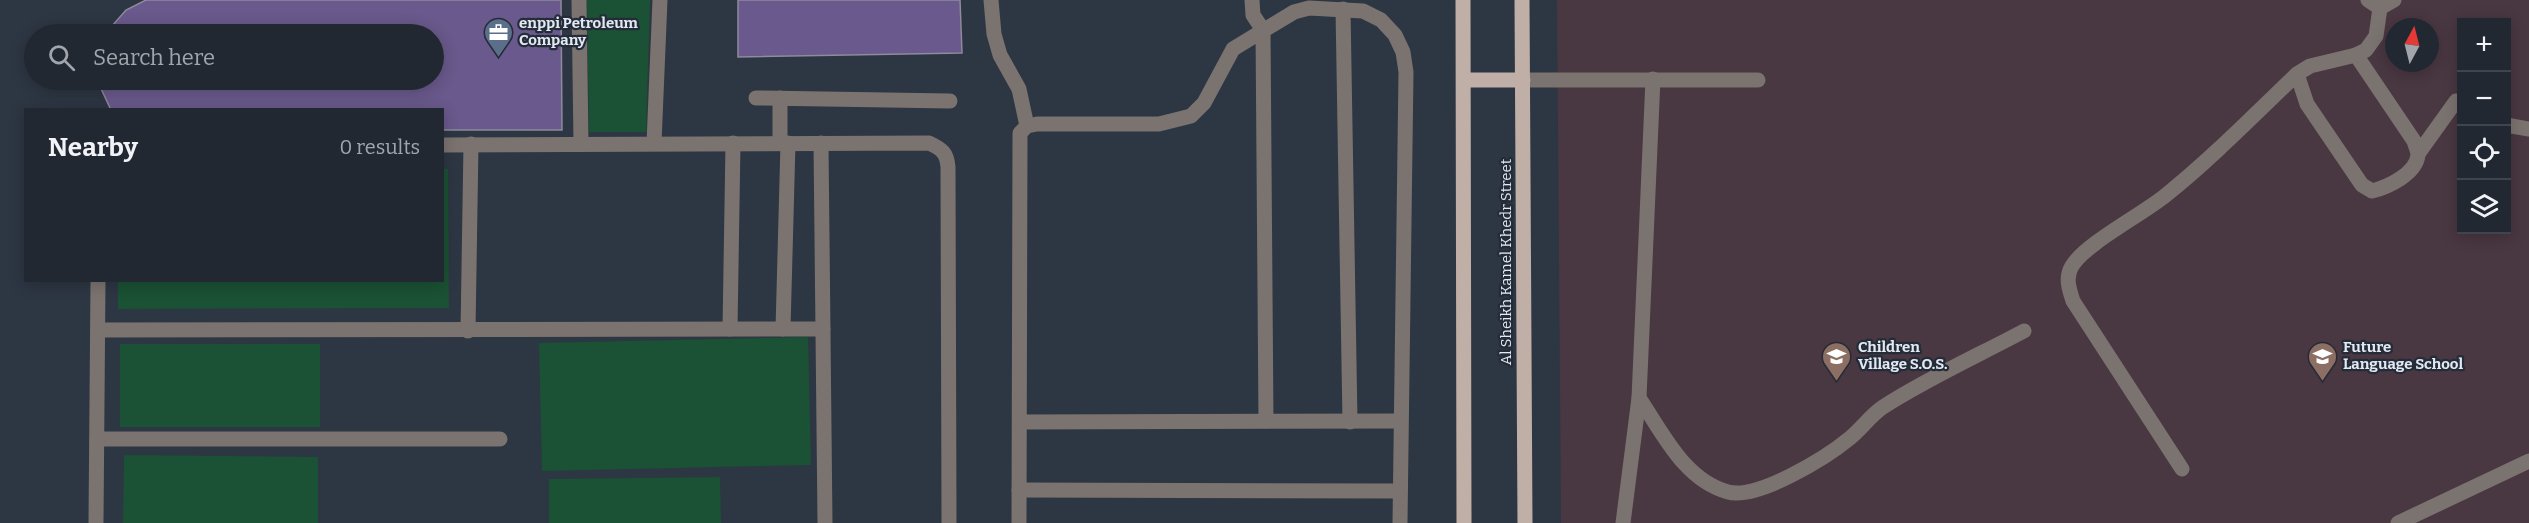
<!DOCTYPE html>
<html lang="en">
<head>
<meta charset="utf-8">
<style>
	:root { --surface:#222832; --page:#2a303a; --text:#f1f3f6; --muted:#a2a6ac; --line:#3f444d }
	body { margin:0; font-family:Bitter,serif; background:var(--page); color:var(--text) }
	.controls { position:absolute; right:18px; top:18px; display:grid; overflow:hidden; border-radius:0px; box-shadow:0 3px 15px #0003 }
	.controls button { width:54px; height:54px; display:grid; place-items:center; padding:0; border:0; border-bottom:2px solid var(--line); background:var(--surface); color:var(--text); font:30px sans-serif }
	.compass { position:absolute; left:2385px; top:18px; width:54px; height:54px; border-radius:50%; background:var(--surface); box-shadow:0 3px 15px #0003; rotate:7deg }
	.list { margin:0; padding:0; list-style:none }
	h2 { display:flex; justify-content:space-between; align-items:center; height:78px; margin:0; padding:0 24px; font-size:26px }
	h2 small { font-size:20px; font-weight:400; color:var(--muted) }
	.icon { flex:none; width:33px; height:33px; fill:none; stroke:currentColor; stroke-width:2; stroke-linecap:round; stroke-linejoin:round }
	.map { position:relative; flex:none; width:2529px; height:523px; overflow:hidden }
	.search { position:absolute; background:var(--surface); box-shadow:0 3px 15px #0003; left:24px; top:24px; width:420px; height:66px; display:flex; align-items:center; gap:15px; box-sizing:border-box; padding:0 21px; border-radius:33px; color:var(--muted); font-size:22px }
	.panel { position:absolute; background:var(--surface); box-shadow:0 3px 15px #0003; left:24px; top:108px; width:420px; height:174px; border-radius:0px }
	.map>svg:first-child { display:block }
</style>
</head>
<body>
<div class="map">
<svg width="2529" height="523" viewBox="0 0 2529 523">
	<rect width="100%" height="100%" fill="#2d3643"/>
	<path fill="#493741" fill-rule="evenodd" d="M1557 0H2529V523H1561ZM2462 22H2506V230H2462ZM2394 27H2430V63H2394Z"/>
	<g fill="#1b5134">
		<path d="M587 0H650L646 132H589Z"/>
		<path d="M443 169H448L449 308 118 309V281L442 280Z"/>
		<path d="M808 337 811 465 542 471 539 343Z"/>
		<rect x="120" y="344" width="200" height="83"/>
		<path d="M124 455 318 457V523H123Z"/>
		<path d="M720 477 721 523H549V479Z"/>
	</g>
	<g fill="#69598c" stroke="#8f8a9c" stroke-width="1.5">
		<path d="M146 0H561L562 130H442V110H111L97 80H434V34H105L126 10Z"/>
		<path d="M738 0H960L962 53 738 57Z"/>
	</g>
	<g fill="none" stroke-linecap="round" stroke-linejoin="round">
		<g stroke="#7b736f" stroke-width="15">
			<path d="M579 0 581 143"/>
			<path d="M991 0 994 34 1000 55 1019 89 1027 126"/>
			<path d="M1252 0 1253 15 1263 30 1266 421"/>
			<path d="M2368 0 2380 8 2394 0"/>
			<path d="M1343 9 1350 422"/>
			<path d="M2297 74 2307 104 2362 185 2372 191C2388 187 2416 174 2418 155 2418 151 2415 145 2414 141L2356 55"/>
			<path d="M1523 80H1758"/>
			<path d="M756 98 950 101"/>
			<path d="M780 98V143"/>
			<path d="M2506 125 2529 129"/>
			<path d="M654 143 660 0"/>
			<path d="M821 143 825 523"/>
			<path d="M442 145 929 143C942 149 947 153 948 167L949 523"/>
			<path d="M2418 154 2456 101"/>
			<path d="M730 329 733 143"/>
			<path d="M783 329 788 143"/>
			<path d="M98 330 823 329"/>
			<path d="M468 331 471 144"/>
			<path d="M1639 398C1663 433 1684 480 1728 492 1758 500 1827 457 1850 438 1862 428 1871 415 1883 407 1928 378 1977 356 2024 331"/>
			<path d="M1020 422 1400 421"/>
			<path d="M97 439H500"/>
			<path d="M2182 469 2073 301C2069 289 2065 277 2072 266 2085 244 2143 214 2166 195 2212 158 2254 115 2297 74L2310 66 2356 55 2366 50 2376 36 2380 8"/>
			<path d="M1019 490 1400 491"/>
			<path d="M96 523 98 280"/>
			<path d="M1019 523 1020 133 1027 126 1037 124H1159L1191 116 1204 103 1233 49 1294 12 1309 8 1363 11 1381 20 1395 35 1403 52 1406 72 1400 523"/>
			<path d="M1623 523 1639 398 1653 79"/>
			<path d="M2398 523 2529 461"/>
		</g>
		<g stroke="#c0afa7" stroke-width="15">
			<path d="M1463 0 1464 523"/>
			<path d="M1522 0 1525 523"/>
			<path d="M1464 80H1523"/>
		</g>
	</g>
	<defs>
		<symbol id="office-pin" viewBox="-11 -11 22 30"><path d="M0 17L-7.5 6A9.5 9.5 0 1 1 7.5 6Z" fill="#5c6f8a" stroke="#232c38"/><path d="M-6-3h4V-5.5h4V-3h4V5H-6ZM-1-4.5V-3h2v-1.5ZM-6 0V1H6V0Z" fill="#fff"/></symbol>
		<symbol id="school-pin" viewBox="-11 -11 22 30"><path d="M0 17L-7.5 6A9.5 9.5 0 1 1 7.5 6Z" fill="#8d6e63" stroke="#232c38"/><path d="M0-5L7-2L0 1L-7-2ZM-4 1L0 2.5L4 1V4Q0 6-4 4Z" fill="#fff"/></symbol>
	</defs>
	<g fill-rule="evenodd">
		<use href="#office-pin" x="482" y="16" width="33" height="45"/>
		<use href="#school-pin" x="1820" y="340" width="33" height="45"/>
		<use href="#school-pin" x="2306" y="340" width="33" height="45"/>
	</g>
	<g text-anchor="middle" stroke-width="4.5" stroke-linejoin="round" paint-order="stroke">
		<g font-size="15" font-weight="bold" fill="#e3e9f2" stroke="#232c38" text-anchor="start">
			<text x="519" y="28">enppi Petroleum<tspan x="519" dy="17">Company</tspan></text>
			<text x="1858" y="352">Children<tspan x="1858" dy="17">Village S.O.S.</tspan></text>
			<text x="2343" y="352">Future<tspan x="2343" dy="17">Language School</tspan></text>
		</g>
		<g font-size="15" fill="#e3e9f2" stroke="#232c38">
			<text transform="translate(1506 262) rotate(-90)" y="5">Al Sheikh Kamel Khedr Street</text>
		</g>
	</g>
</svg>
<div class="controls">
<button>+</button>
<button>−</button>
<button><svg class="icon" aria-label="locate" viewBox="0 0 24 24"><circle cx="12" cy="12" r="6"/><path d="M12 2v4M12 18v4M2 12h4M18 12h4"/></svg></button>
<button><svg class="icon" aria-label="layers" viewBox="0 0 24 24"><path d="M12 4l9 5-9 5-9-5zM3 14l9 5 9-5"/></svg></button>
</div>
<svg class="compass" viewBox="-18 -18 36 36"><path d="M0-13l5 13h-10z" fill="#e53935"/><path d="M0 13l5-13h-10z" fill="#a2a6ac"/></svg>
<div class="search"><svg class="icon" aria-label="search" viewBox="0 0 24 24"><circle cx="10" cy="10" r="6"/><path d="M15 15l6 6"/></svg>Search here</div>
<section class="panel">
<h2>Nearby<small>0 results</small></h2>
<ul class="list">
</ul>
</section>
</div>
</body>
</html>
